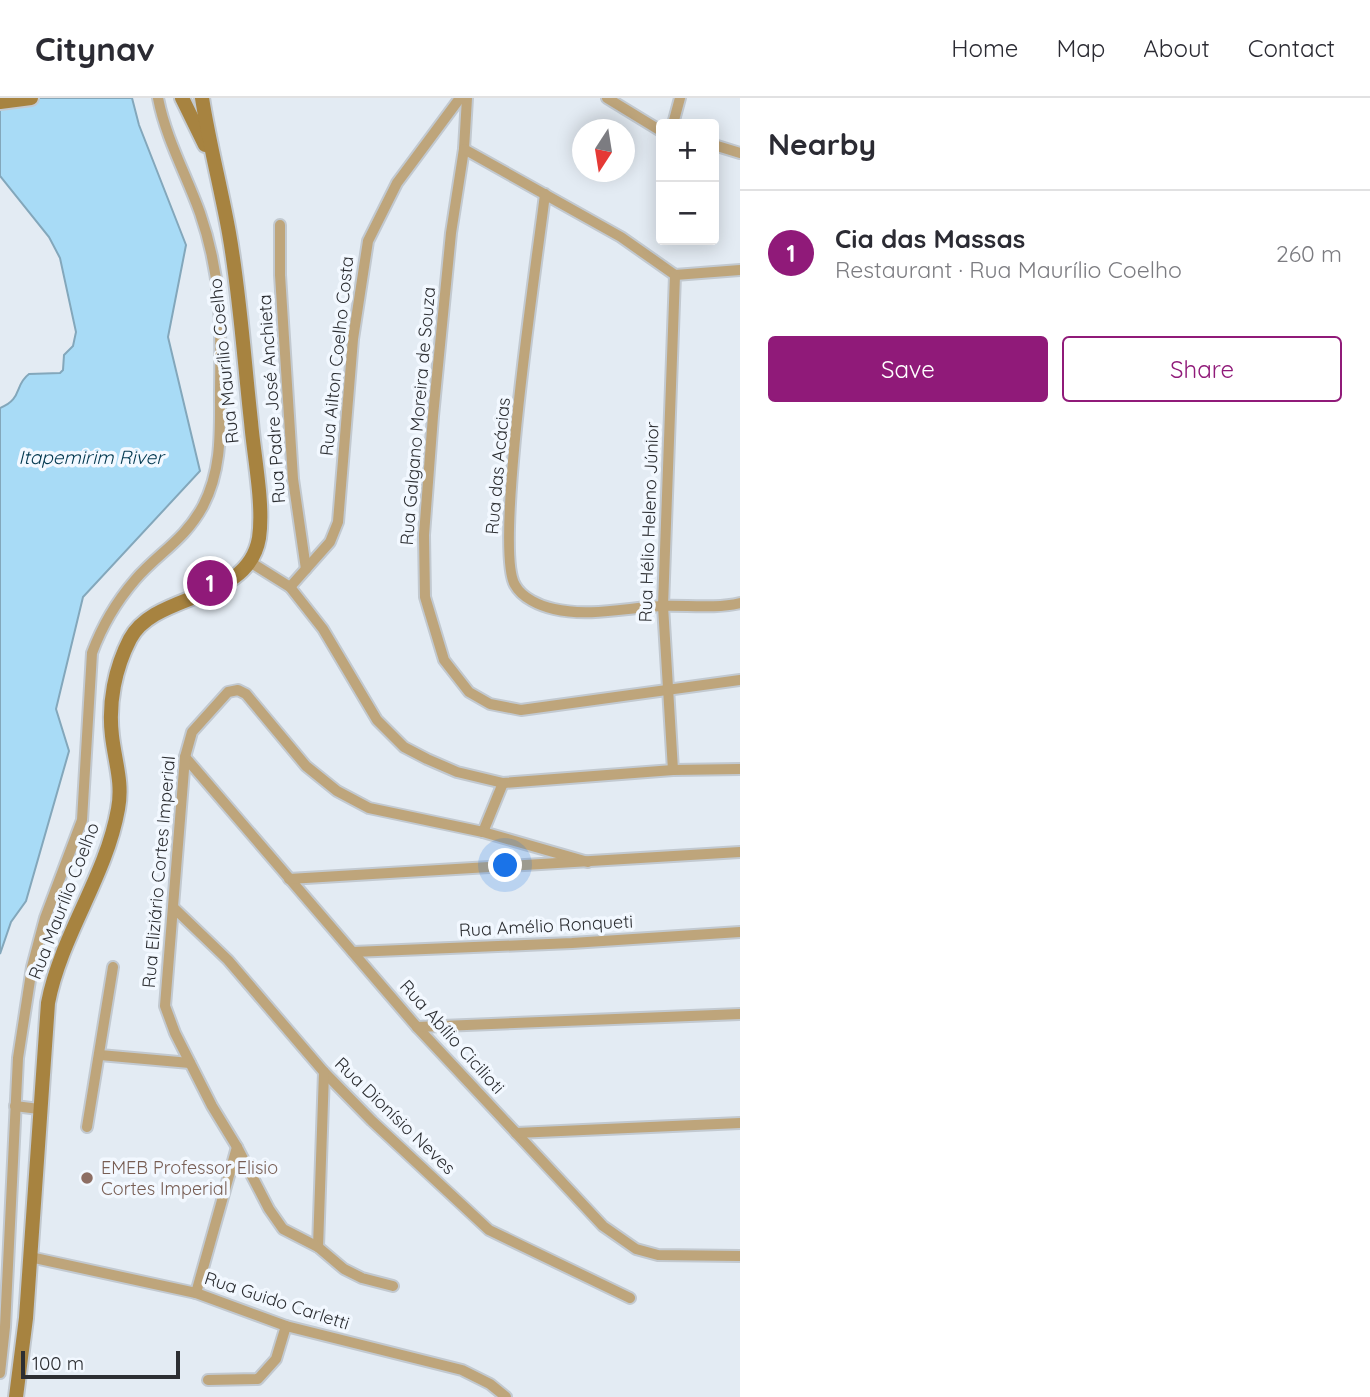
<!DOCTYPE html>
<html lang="en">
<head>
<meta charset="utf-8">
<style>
	:root { --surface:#fff; --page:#f7f7f7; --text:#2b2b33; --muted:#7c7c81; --line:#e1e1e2; --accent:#901a79 }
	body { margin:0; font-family:Quicksand,sans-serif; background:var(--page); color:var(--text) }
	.controls { position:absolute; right:21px; top:21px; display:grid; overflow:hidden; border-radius:7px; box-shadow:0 4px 18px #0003 }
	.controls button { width:63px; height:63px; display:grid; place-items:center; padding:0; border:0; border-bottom:2px solid var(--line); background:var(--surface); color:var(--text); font:35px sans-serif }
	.compass { position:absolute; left:572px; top:21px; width:63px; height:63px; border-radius:50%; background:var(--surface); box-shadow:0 4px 18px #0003; rotate:192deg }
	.scale { position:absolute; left:21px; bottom:18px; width:159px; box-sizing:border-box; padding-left:7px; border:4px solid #2c2e32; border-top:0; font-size:19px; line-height:24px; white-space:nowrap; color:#2c2e32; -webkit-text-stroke:5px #f2f8ff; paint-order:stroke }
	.you { position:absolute; left:506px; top:768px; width:24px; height:24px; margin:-18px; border:5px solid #fff; border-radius:50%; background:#1a73e8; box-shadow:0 0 0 10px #1a73e833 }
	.badge { display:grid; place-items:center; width:46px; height:46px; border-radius:50%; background:var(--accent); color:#fff; font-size:23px; font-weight:700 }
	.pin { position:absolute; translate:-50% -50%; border:4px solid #fff; box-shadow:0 2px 7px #0006 }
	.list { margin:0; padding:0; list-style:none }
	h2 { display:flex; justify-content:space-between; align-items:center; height:91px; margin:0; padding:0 28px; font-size:30px }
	h2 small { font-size:23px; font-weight:400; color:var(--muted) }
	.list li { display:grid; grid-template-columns:46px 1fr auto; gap:21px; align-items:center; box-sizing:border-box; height:126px; padding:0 28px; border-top:2px solid var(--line) }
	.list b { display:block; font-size:26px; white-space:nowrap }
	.list p { margin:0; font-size:23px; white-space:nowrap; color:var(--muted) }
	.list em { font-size:23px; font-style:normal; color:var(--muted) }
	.actions { display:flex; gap:14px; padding:21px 28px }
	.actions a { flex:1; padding:16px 0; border:2px solid var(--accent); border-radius:7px; text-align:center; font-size:24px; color:var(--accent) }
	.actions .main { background:var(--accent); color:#fff }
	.map { position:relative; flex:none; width:740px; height:1299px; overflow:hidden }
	header { display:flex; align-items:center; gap:42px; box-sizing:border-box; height:98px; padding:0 35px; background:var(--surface); border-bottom:2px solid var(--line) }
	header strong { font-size:33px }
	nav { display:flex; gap:38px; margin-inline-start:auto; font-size:24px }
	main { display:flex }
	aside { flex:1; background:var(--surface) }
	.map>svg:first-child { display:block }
</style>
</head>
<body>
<header>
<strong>Citynav</strong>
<nav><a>Home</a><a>Map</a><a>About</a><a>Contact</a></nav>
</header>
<main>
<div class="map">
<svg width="740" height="1299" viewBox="0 0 740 1299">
	<rect width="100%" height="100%" fill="#e3ebf3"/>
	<path fill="#a8dbf6" stroke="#83a7bb" stroke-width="2" d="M0 0H132L139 27 186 147 168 239 200 373 83 499 56 611 69 653 26 803 11 824 0 856V310C23 301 14 287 29 276L60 275 63 272 64 257 73 248 76 234 60 160 49 139 0 78Z"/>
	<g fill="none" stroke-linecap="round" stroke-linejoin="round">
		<defs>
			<g id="street">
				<path d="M467 0 464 51 451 135 433 318 424 437 425 499 444 562 469 594 490 606 521 612 740 582"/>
				<path d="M607 0 661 33"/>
				<path d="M673 26 680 0"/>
				<path d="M714 47 740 55"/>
				<path d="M464 51 621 139 675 177 740 172"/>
				<path d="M545 96C538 156 493 451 515 487 522 500 540 508 554 511 588 519 626 510 661 508 687 507 714 511 740 505"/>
				<path d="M280 127V177L293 381 306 471"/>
				<path d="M250 464 290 489 323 531 377 622 404 649 427 661 457 674 503 685 673 672 740 671"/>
				<path d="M290 489 330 444 338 424 353 241 368 143 397 85 460 0"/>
				<path d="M185 659 417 929 603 1128 636 1151 658 1157 740 1158"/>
				<path d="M673 672 663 508 675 177"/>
				<path d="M483 734 503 685"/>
				<path d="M289 781 740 754"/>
				<path d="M175 811 228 862 324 974 372 1023 489 1132 630 1200"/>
				<path d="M353 854 572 845 740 834"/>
				<path d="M417 929 740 916"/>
				<path d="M100 957 190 965"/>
				<path d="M15 1008 39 1011"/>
				<path d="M87 1029 113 869"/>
				<path d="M516 1035 740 1025"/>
				<path d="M318 1149 324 974"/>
				<path d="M30 1159 196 1195 286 1228 462 1272 490 1286 506 1299"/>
				<path d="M393 1188 362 1180 344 1171 318 1149 283 1131 269 1111 237 1049 212 1008 175 935 165 908 185 659 192 634 228 594 238 592 246 596 306 668 337 693 369 710 483 734 588 764"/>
				<path d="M196 1195 237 1049"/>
				<path d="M0 1275 5 1229 18 960 32 869 45 820 82 722 92 555C102 528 116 504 135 482 158 455 184 443 203 408 222 371 220 334 220 294 221 227 222 179 200 115 186 76 166 41 158 0"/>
				<path d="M208 1282 258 1281 276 1261 286 1228"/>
			</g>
			<g id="secondary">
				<path d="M182 0 205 47"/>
				<path d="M0 4 31 0"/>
				<path d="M16 1299 26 1220 48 905C61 837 106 779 118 711 123 685 115 664 112 638 108 605 115 570 130 541 155 493 248 505 259 440 264 407 254 359 251 324 244 261 240 197 229 135 221 90 209 45 202 0"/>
			</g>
		</defs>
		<use href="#street" stroke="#c2c9d0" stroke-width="14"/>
		<use href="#secondary" stroke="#c2c9d0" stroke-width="18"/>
		<use href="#street" stroke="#bea57b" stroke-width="10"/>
		<use href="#secondary" stroke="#a78340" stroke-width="14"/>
	</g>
	<circle fill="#8d6e63" stroke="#f2f8ff" stroke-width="2.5" cx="87" cy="1080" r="7"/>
	<g text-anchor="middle" stroke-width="7" stroke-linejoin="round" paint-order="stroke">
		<g font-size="18" fill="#2c2e32" stroke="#f2f8ff">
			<text transform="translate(337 258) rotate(-84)" y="6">Rua Ailton Coelho Costa</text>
			<text transform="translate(224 263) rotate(-96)" y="6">Rua Maurílio Coelho</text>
			<text transform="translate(272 301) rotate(-94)" y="6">Rua Padre José Anchieta</text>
			<text transform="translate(418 318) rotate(-85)" y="6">Rua Galgano Moreira de Souza</text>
			<text transform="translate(498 368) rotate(-85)" y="6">Rua das Acácias</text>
			<text transform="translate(649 424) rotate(-88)" y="6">Rua Hélio Heleno Júnior</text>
			<text transform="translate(159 774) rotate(-85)" y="6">Rua Eliziário Cortes Imperial</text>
			<text transform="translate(64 803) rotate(-69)" y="6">Rua Maurílio Coelho</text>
			<text transform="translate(546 828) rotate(-3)" y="6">Rua Amélio Ronqueti</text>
			<text transform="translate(452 939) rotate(48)" y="6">Rua Abílio Cicilioti</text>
			<text transform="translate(395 1018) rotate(44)" y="6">Rua Dionísio Neves</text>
			<text transform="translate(277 1203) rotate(18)" y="6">Rua Guido Carletti</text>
		</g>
		<g font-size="18" fill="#785e54" stroke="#f2f8ff" text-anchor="start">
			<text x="101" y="1076">EMEB Professor Elisio<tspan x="101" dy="21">Cortes Imperial</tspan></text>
		</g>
		<g font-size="19" font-style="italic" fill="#00374e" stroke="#f2f8ff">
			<text x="91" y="366">Itapemirim River</text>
		</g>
	</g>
</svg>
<div class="controls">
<button>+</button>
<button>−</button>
</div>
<svg class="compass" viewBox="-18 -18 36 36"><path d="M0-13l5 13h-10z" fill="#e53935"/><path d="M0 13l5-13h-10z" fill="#7c7c81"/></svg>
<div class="scale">100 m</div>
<div class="you"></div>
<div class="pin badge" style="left:210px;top:485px">1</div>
</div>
<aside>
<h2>Nearby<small></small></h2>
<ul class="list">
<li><span class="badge">1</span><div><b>Cia das Massas</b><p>Restaurant · Rua Maurílio Coelho</p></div><em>260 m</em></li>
</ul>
<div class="actions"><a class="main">Save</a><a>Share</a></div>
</aside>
</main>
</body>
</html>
